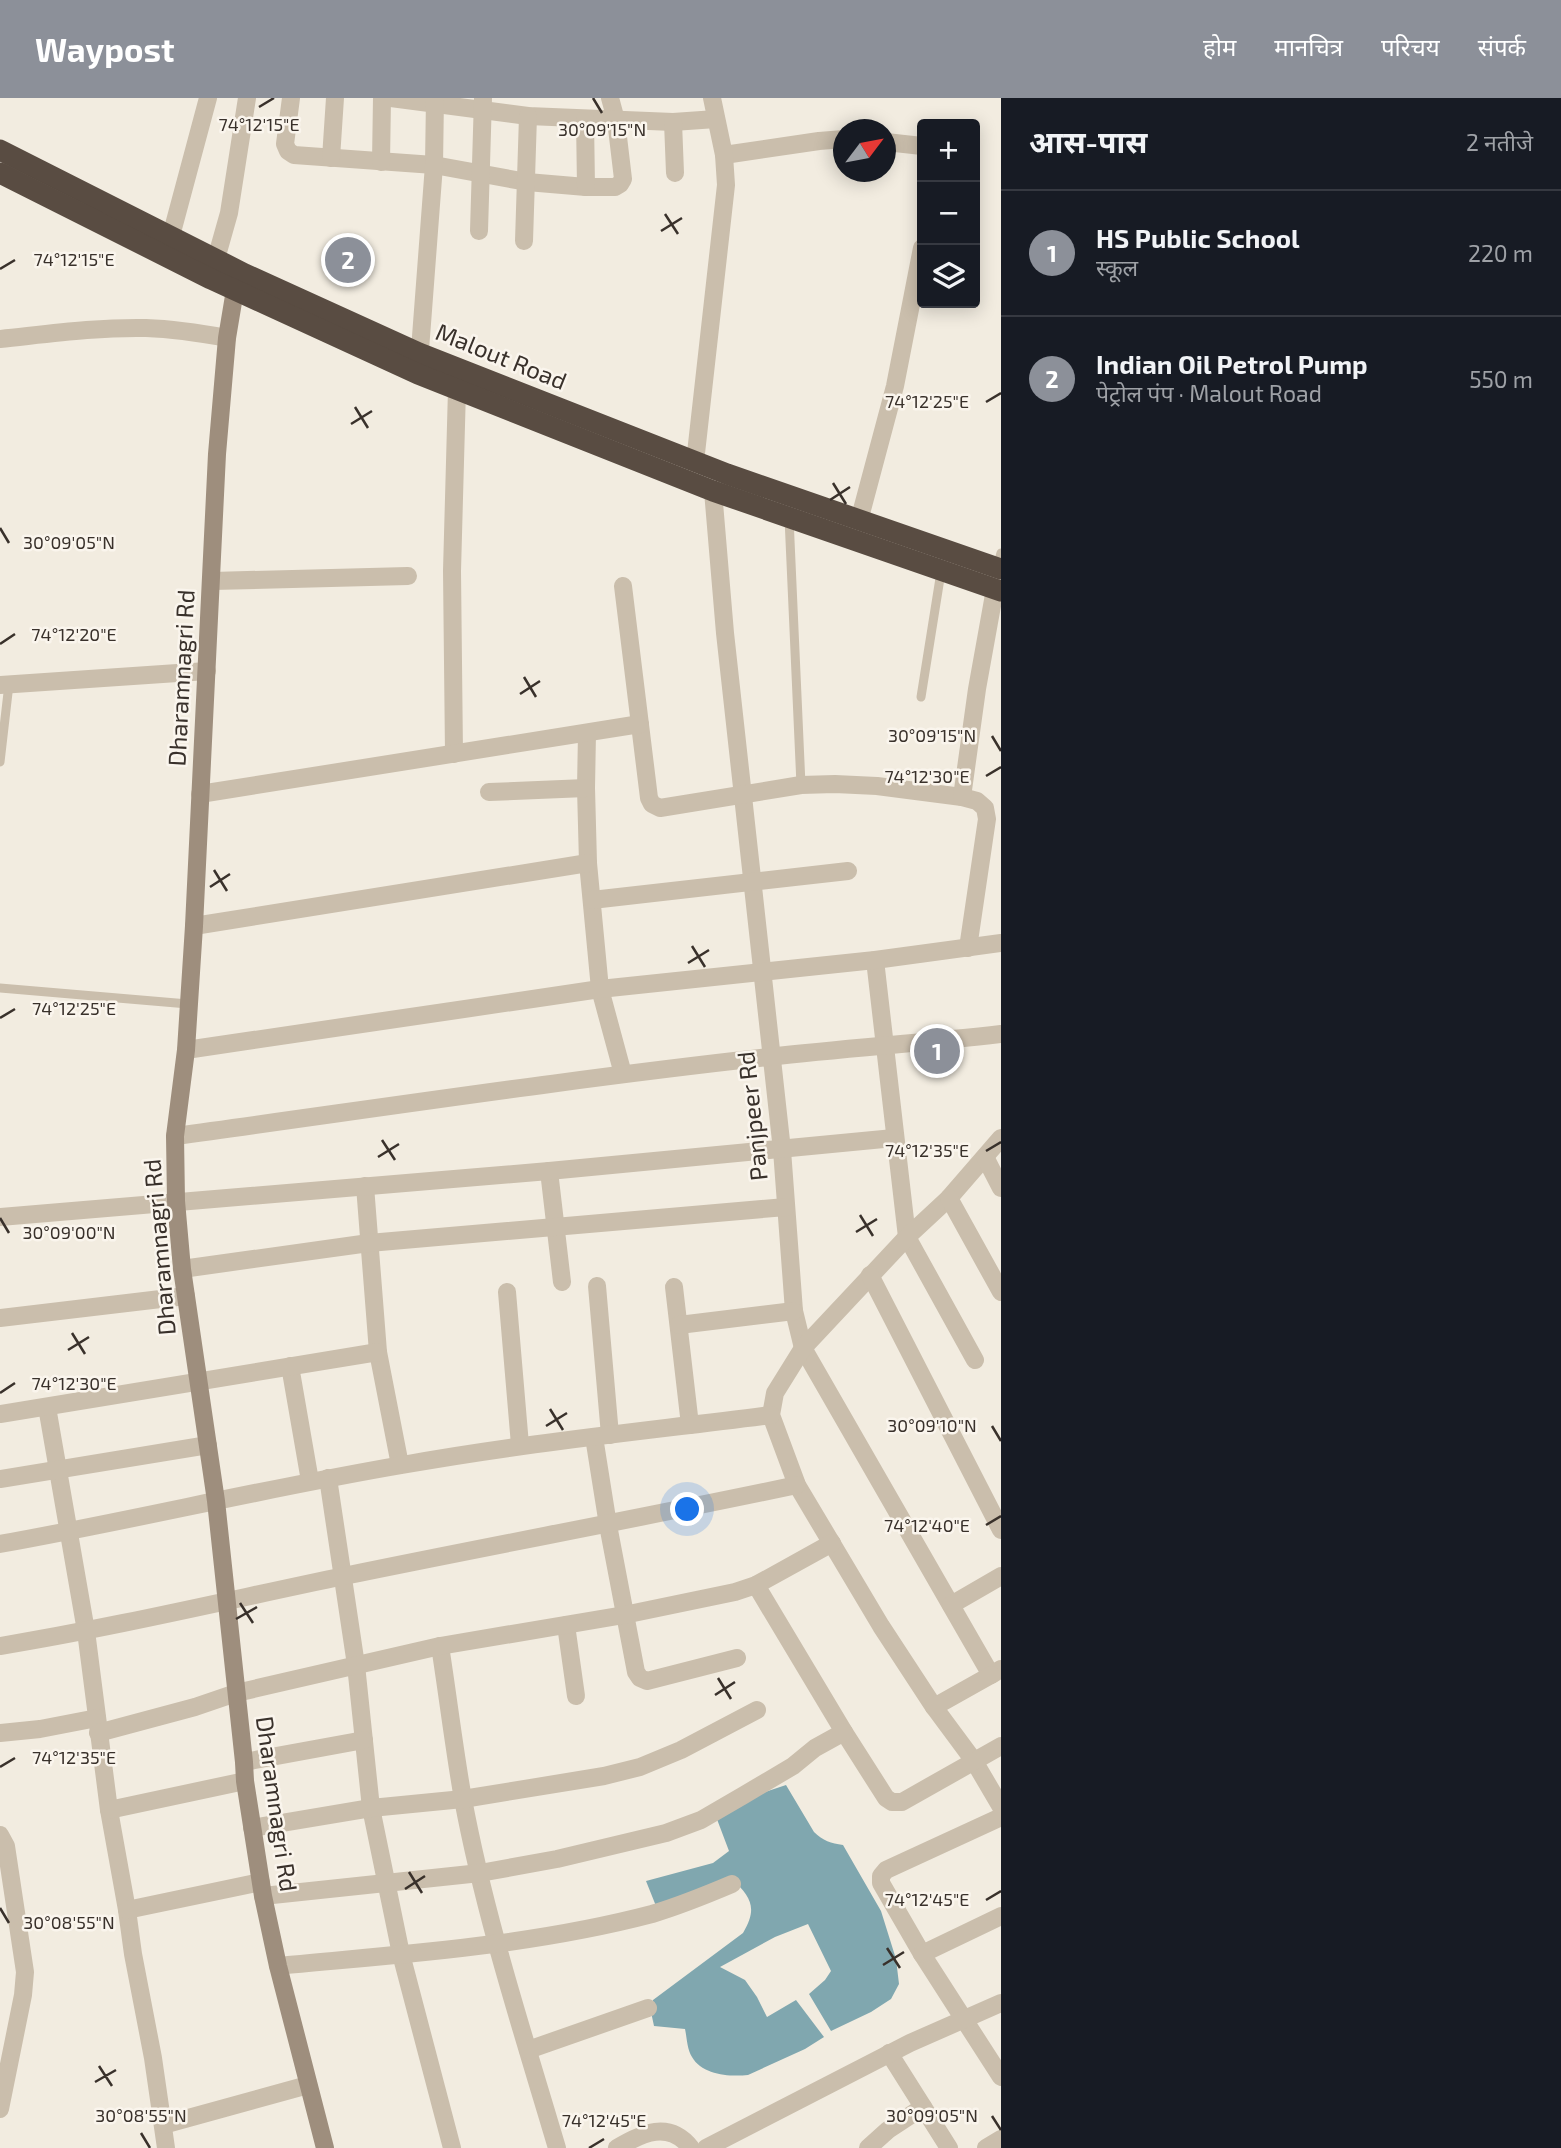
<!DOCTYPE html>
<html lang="hi">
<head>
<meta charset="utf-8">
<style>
	:root { --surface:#171b24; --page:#20242c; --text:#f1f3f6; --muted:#9ea1a6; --line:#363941; --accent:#8c9099 }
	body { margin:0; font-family:"Exo 2","Noto Sans Devanagari",sans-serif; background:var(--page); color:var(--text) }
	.controls { position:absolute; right:21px; top:21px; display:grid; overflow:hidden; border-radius:7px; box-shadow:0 4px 18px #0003 }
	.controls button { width:63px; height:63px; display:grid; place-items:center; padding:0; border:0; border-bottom:2px solid var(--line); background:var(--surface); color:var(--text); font:35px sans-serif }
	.compass { position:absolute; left:833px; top:21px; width:63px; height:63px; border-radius:50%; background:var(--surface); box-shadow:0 4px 18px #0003; rotate:58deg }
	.you { position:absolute; left:688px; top:1412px; width:24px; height:24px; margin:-18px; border:5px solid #fff; border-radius:50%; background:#1a73e8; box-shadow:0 0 0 10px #1a73e833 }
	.badge { display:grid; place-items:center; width:46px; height:46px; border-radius:50%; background:var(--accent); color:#fff; font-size:23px; font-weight:700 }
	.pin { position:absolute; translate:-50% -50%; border:4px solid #fff; box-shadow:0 2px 7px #0006 }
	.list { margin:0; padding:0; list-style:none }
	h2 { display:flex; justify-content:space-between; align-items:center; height:91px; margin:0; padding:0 28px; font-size:30px }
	h2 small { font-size:23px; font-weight:400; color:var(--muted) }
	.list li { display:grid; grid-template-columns:46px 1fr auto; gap:21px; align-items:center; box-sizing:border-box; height:126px; padding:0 28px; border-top:2px solid var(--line) }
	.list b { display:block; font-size:26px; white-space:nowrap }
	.list p { margin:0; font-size:23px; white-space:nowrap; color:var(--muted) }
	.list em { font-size:23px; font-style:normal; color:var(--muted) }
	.icon { flex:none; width:38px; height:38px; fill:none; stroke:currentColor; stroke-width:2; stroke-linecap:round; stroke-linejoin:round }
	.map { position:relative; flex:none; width:1001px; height:2050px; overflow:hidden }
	header { display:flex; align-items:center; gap:42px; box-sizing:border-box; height:98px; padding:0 35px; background:var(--accent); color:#fff }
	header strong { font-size:33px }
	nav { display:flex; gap:38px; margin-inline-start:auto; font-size:24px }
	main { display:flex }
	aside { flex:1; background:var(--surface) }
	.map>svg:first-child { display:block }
</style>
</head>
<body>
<header>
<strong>Waypost</strong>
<nav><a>होम</a><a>मानचित्र</a><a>परिचय</a><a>संपर्क</a></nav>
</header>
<main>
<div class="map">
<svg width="1001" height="2050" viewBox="0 0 1001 2050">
	<rect width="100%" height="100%" fill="#f2ece0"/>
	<path fill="#80a7af" d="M786 1687 814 1734C823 1743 831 1745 843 1747L881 1813 896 1861 899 1886 891 1901 871 1914 831 1933 809 1896 825 1882 831 1873 808 1826 775 1839 720 1869 745 1882 757 1899 767 1919 796 1902 824 1939 805 1951 748 1977C730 1979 702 1977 692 1959 687 1951 687 1940 685 1931L654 1928 651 1914 653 1902 743 1835C758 1810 751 1799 732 1781L656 1808 646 1783 713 1765 729 1753 715 1716 744 1701Z"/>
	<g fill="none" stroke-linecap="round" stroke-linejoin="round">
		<g stroke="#cabeac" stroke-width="9">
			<path d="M789 420 801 687"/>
			<path d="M997 469 1001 455"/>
			<path d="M921 599 941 474"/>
			<path d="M0 664 9 586"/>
			<path d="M0 890 188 906"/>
		</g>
		<g stroke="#cabeac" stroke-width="18">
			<path d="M291 0 285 46 288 53 294 57 434 67 527 84 586 89H615L620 86 623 81 616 22 610 0"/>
			<path d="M391 0 528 18 673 24 716 21"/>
			<path d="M585 21 586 89"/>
			<path d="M673 24 675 75"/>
			<path d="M886 44 922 48"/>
			<path d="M724 57 819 43 844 41"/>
			<path d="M331 60 335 0"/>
			<path d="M381 64 382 0"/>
			<path d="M479 133 483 0"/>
			<path d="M171 138 208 0"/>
			<path d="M524 143 528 18"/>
			<path d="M216 161 229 115 247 0"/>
			<path d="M0 241C48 236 97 229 146 230 173 231 200 235 227 240"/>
			<path d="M419 265 434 67 435 0"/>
			<path d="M695 364 726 87 724 57 712 0"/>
			<path d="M713 393 725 535 782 1052 794 1213 803 1250 991 1577 1001 1571"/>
			<path d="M859 423 895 288 922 150"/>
			<path d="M212 483 408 478"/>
			<path d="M623 488 649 700 652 706 660 710 801 687 835 686 877 688 962 699 977 703 985 710 987 721 968 850"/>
			<path d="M0 587 207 573"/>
			<path d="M587 635 586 690 588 765 600 891 623 976"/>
			<path d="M454 656 452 473 457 291"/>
			<path d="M489 694 586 690"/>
			<path d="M200 696 640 626"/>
			<path d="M962 699 977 591 995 491"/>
			<path d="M592 802 848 773"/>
			<path d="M194 828 588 765"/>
			<path d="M875 862 907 1139 975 1262"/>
			<path d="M186 952 600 891 875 862 1001 845"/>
			<path d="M175 1038C373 1011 570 981 769 959 846 950 924 945 1001 936"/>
			<path d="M1001 1040 949 1100 907 1139 803 1250 775 1295 771 1317 797 1387 881 1528 934 1609 974 1663 1001 1709"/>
			<path d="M985 1059 1001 1090"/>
			<path d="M549 1073 562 1184"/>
			<path d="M365 1088 378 1254 400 1367"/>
			<path d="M949 1100 1001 1194"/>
			<path d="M0 1119 549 1073 894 1040"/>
			<path d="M182 1171 369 1145 786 1109"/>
			<path d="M870 1177 1001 1432"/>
			<path d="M597 1188 610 1337"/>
			<path d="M674 1189 690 1327"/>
			<path d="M507 1194 520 1347"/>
			<path d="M0 1220 186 1198"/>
			<path d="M679 1227 794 1213"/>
			<path d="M290 1268 310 1383"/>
			<path d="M47 1309 86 1533 109 1712 127 1812 133 1856 153 1960 166 2050"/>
			<path d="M0 1316 378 1254"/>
			<path d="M594 1339 608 1427 636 1574 640 1580 647 1583 737 1560"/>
			<path d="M328 1380 356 1567 371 1710 401 1856 452 2050"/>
			<path d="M0 1381 208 1347"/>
			<path d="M0 1446C134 1422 267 1390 402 1367 524 1345 647 1333 771 1317"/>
			<path d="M756 1487 844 1634 886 1700 892 1704H902L1001 1648"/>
			<path d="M951 1507 1001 1478"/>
			<path d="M566 1527 576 1598"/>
			<path d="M0 1548C115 1529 229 1502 344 1478 494 1447 646 1419 797 1387"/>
			<path d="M440 1548C448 1599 454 1650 463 1701 485 1819 523 1935 557 2050"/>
			<path d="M934 1609 991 1577"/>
			<path d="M0 1635 40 1631 97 1620"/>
			<path d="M98 1635 195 1609 236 1595 440 1548 624 1517 735 1494 756 1487 832 1445"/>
			<path d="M244 1664 364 1642"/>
			<path d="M109 1712 245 1683"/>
			<path d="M1001 1719 886 1772 881 1778V1785L922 1856 1001 1979"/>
			<path d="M252 1730 371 1710 463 1701 604 1678 640 1669 681 1652 757 1612"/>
			<path d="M0 1737 6 1748 25 1874 23 1897 0 2011"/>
			<path d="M263 1798 480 1775 557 1761 666 1735 701 1722 744 1697 793 1668 815 1650 844 1634"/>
			<path d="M127 1812 261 1784"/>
			<path d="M922 1856 1001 1818"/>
			<path d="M278 1868C403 1856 530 1848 652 1816 679 1808 706 1797 732 1786"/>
			<path d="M528 1952 648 1910"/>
			<path d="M889 1955 949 2050"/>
			<path d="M163 2027 308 1987"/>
			<path d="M617 2050C642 2035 669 2022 691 2050"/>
			<path d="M706 2050 910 1945 1001 1905"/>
			<path d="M868 2050 888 2032 923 2009"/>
			<path d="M986 2050 1001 2041"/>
		</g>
		<path stroke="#9e8e7d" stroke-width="18" d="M235 192 227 240 217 356 194 828 186 952 175 1038 176 1103 182 1171 216 1403 244 1664 245 1683 263 1798 278 1868 325 2050"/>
		<g stroke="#594c42" stroke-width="21">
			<path d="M0 52 245 176 419 255 727 376 1001 471"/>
			<path d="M0 75 211 181 418 276 713 393 1001 493"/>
		</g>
	</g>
	<path fill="none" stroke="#39312b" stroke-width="2.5" d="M593 0 602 15M259 9 274 0M665 116 678 136M661 133 682 120M0 171 15 162M986 304 1001 295M355 309 368 330M351 326 372 313M833 385 846 406M830 402 850 389M0 430 9 445M0 546 15 536M524 579 536 599M520 596 540 583M992 638 1001 653M986 678 1001 669M214 772 227 793M210 789 230 776M692 848 705 869M688 865 709 852M0 920 15 911M382 1042 395 1062M986 1053 1001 1044M378 1059 399 1046M860 1117 873 1138M0 1120 9 1135M856 1134 877 1121M72 1235 85 1256M68 1252 89 1239M0 1295 15 1285M550 1311 563 1332M546 1328 567 1315M992 1328 1001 1343M986 1427 1001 1418M240 1505 253 1525M236 1521 257 1509M718 1580 731 1601M715 1597 735 1584M0 1669 15 1660M409 1774 422 1795M405 1791 425 1778M986 1802 1001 1793M0 1810 9 1825M887 1850 900 1870M883 1867 904 1854M99 1968 112 1988M95 1984 116 1972M992 2018 1001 2032M141 2035 150 2050M589 2050 604 2041"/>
	<g text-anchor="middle" stroke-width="5" stroke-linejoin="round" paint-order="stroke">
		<g font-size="24" fill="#39312b" stroke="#faf5ed">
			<text transform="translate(501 259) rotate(22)" y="8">Malout Road</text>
			<text transform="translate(182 580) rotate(-87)" y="8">Dharamnagri Rd</text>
			<text transform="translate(753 1018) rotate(-96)" y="8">Panjpeer Rd</text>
			<text transform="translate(160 1149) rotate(-95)" y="8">Dharamnagri Rd</text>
			<text transform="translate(276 1706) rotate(82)" y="8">Dharamnagri Rd</text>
		</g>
	</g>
	<g font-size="18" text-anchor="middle" fill="#39312b" stroke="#faf5ed" stroke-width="5" stroke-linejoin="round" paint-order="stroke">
		<text x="259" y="33">74°12'15"E</text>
		<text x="602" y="38">30°09'15"N</text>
		<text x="74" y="168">74°12'15"E</text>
		<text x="927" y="310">74°12'25"E</text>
		<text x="69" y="451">30°09'05"N</text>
		<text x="74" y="543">74°12'20"E</text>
		<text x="932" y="644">30°09'15"N</text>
		<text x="927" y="685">74°12'30"E</text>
		<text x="74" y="917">74°12'25"E</text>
		<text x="927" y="1059">74°12'35"E</text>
		<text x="69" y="1141">30°09'00"N</text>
		<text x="74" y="1292">74°12'30"E</text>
		<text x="932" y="1334">30°09'10"N</text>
		<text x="927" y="1434">74°12'40"E</text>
		<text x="74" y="1666">74°12'35"E</text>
		<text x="927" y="1808">74°12'45"E</text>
		<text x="69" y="1831">30°08'55"N</text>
		<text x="932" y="2024">30°09'05"N</text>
		<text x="141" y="2024">30°08'55"N</text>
		<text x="604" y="2029">74°12'45"E</text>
	</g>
</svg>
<div class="controls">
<button>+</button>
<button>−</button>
<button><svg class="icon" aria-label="layers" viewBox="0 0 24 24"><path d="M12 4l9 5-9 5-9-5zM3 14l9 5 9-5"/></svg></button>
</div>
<svg class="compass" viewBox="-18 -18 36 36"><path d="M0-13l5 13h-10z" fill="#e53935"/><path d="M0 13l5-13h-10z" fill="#9ea1a6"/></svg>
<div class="you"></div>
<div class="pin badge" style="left:937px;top:953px">1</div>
<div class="pin badge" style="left:348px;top:162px">2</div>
</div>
<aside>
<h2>आस-पास<small>2 नतीजे</small></h2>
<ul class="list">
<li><span class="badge">1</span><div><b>HS Public School</b><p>स्कूल</p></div><em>220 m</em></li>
<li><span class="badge">2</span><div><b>Indian Oil Petrol Pump</b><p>पेट्रोल पंप · Malout Road</p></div><em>550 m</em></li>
</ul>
</aside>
</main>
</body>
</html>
